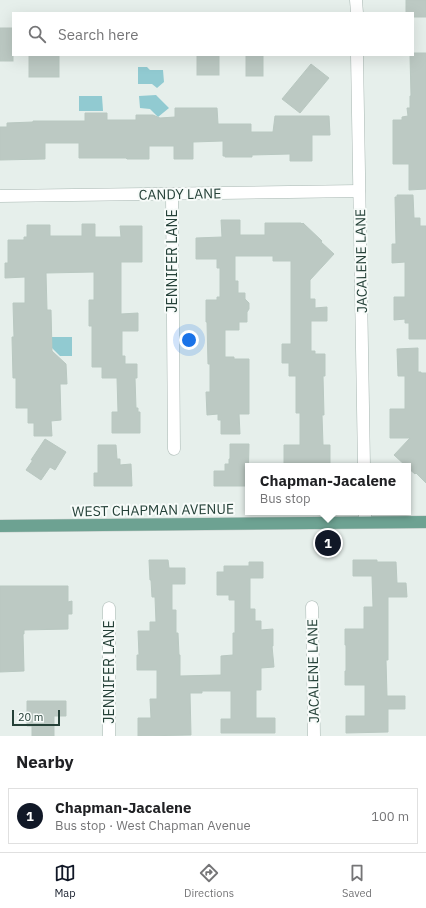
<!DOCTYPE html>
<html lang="en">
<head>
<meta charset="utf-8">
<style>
	:root { --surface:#fff; --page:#f2f2f2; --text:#202124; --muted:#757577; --line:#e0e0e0; --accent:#111827 }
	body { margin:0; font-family:"IBM Plex Sans",sans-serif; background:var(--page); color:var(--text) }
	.scale { position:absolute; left:12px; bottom:10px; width:48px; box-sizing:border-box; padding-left:4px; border:2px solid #254138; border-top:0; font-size:11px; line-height:14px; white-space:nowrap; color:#254138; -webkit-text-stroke:3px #f7fbf9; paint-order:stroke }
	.you { position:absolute; left:189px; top:340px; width:14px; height:14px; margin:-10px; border:3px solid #fff; border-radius:50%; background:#1a73e8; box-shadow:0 0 0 6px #1a73e833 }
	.badge { display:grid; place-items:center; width:26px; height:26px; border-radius:50%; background:var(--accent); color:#fff; font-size:13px; font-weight:700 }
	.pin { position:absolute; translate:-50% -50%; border:2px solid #fff; box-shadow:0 1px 4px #0006 }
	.popup { position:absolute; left:245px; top:463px; width:166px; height:52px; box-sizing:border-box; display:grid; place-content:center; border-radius:0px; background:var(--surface); filter:drop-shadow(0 1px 3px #0005); font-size:13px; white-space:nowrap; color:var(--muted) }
	.popup b { font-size:15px; color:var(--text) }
	.popup::after { content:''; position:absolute; left:50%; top:100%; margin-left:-8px; border:8px solid transparent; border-top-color:var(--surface) }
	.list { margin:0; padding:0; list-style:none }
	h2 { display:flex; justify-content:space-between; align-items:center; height:52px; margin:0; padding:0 16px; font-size:17px }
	h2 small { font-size:13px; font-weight:400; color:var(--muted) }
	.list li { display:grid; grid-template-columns:26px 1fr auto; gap:12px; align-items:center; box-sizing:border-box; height:56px; margin:0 8px 8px; padding:0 8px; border:1px solid var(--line); border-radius:0px }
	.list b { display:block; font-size:15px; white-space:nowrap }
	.list p { margin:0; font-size:13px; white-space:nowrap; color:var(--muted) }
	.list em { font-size:13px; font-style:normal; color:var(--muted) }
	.icon { flex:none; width:22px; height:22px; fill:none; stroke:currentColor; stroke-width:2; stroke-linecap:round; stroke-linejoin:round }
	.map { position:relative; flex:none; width:426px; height:736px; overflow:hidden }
	.search { position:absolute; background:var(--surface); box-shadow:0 4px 16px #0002; left:12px; right:12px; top:12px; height:44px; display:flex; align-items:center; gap:10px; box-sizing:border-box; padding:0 14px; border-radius:0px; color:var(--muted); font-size:15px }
	.sheet { height:116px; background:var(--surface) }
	nav { display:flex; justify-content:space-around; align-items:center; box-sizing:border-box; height:56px; border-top:1px solid var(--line); background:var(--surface); font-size:11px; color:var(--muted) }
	nav a { display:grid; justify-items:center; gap:2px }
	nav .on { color:var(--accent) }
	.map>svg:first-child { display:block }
</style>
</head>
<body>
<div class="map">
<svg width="426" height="736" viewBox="0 0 426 736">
	<rect width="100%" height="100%" fill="#e6efeb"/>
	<g fill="#91cad1">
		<path d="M138 67H147L150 70H163L164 82 157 88 152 84H138Z"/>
		<path d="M156 95 169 108 158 117 150 109 140 108 139 96Z"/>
		<path d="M79 96H102L103 111H79Z"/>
		<path d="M52 337H72V356H60L52 348Z"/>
	</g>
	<g fill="#bcc9c3" stroke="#b9c8c1">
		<path d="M406 0H426V17H413V13H406Z"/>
		<rect x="0" y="28" width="13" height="33"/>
		<path d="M413 53H426V189L409 190V164H393V120H402V117L408 116 407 108H410V96H411L410 55H413Z"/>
		<rect x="29" y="55" width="30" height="22"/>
		<rect x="197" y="55" width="22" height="20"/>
		<rect x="246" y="55" width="17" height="21"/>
		<path d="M311 64 329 78 300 113 282 99Z"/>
		<path d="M175 108H217L218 124H251V132H273L275 116H329L330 135H312V161H290V154L252 155V157H225V156H223V141L193 142V159H174V146H149V159H127L126 158H79V143H45V159L0 160V127H7V123L33 122V121H85V113H107V120H136V115H153L160 118 175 117Z"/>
		<path d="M397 195H413L414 218H420V226H426V339H409V323H405V319L394 320V297H405V262L392 263V244H396L395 197H397Z"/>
		<path d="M221 220H240V235H265V223H301L302 224 303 223 322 241 321 242 334 254 310 280V299H315V308L327 307V321H311V351H315V354H325V376H323L324 415H322L323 445H330V466H284V445H300V413H296V376H289V363H282V344H291V261H273V256H235V281H238V293H245V299L249 303V309L247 312V322H239V330H225V357H234V359H249V414H239L240 434H221V420H218V414L207 415 206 392H210V364H208L207 322H206V300H217V297H220V268H217V259H196V238L222 237Z"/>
		<path d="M82 224H95V237H121L120 226H142V262H121V314L138 313V331H122V356H125V364H137V378H135L136 408H138V412H140V433H112V412H118L117 378H102V367H92V326H89V300H94V272L46 273 47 310H51L52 351 66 364 67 384H60L61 420 51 421 52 436H34V423H28V408H16V378H13L12 337H14L13 303H25V277L5 278V263H8V240H24V237H27V225H50V236H82Z"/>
		<path d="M418 348V372H421V373H426V483L416 473 415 474 408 468V466H406L394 455 410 438H390V409H405V376H398L397 349Z"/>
		<path d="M45 439 66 452 55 470 50 467 41 480 26 470 33 460H31Z"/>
		<path d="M230 444H249L248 486H214V471H225V464H229V459H230Z"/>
		<path d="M98 445H116L117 459H120V465L131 464 132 486H94V473H98Z"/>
		<path d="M149 560H168L169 568H185V584H172V610H176V633H178L179 655H180V676L221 675V656L233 655V633H235V600H229V595H217V572H224V566H249V562H263V578H250V609H255V621H261V630L273 629V646H272L274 667 261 668V690H256V718H275V733H221V719H231V691H202V693H190L191 735 138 736V718H151L150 699H157V670H137V655H139L138 631H150V622H156L155 597H152L151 580H150Z"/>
		<path d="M353 560H377V562H396L397 583H406L407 597H388V660H386L387 696H405V709H388V732L346 733V716H365V685H345V671H346V645H345V629H364V607H373L372 576H353Z"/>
		<path d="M0 586H68V602L72 601V614H68V629L24 630V634H23L24 671 0 672Z"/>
		<path d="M27 701H66V716H54V736H32V726H27Z"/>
	</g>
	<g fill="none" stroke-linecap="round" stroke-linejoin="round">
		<defs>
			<g id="minor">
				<path d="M356 0 357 13"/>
				<path d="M357 55 364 466"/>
				<path d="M172 194 174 449"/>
				<path d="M0 196 359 191"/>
				<path d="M365 512V522"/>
				<path d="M312 607 314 736"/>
				<path d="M109 736V608"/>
			</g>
			<path id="major" d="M0 526 426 522"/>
		</defs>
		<use href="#minor" stroke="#a8b7b2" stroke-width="13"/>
		<use href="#major" stroke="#c2cac7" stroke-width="13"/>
		<use href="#minor" stroke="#fff" stroke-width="12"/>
		<use href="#major" stroke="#6da292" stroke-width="12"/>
	</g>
	<g text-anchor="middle" stroke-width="4" stroke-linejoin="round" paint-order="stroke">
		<g font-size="14" fill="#254138" stroke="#f7fbf9">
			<text transform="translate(180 194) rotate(-1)" y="5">CANDY LANE</text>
			<text transform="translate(172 261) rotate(-90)" y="5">JENNIFER LANE</text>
			<text transform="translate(361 261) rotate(-91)" y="5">JACALENE LANE</text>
			<text transform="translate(153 510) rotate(-1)" y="5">WEST CHAPMAN AVENUE</text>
			<text transform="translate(313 671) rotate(-91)" y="5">JACALENE LANE</text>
			<text transform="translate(109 672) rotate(-90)" y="5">JENNIFER LANE</text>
		</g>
	</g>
</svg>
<div class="scale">20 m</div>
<div class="you"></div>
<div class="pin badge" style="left:328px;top:543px">1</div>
<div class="popup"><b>Chapman-Jacalene</b>Bus stop</div>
<div class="search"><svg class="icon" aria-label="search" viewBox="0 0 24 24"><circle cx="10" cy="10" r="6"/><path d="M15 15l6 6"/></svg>Search here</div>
</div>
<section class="sheet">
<h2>Nearby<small></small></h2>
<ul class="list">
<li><span class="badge">1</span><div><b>Chapman-Jacalene</b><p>Bus stop · West Chapman Avenue</p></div><em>100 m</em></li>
</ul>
</section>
<nav>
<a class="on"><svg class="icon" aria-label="map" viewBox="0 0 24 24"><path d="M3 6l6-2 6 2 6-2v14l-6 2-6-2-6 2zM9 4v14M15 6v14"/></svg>Map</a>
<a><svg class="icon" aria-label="directions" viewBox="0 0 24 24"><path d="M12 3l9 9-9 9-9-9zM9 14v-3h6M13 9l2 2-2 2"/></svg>Directions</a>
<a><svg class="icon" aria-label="saved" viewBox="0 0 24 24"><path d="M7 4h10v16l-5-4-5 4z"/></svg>Saved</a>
</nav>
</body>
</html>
